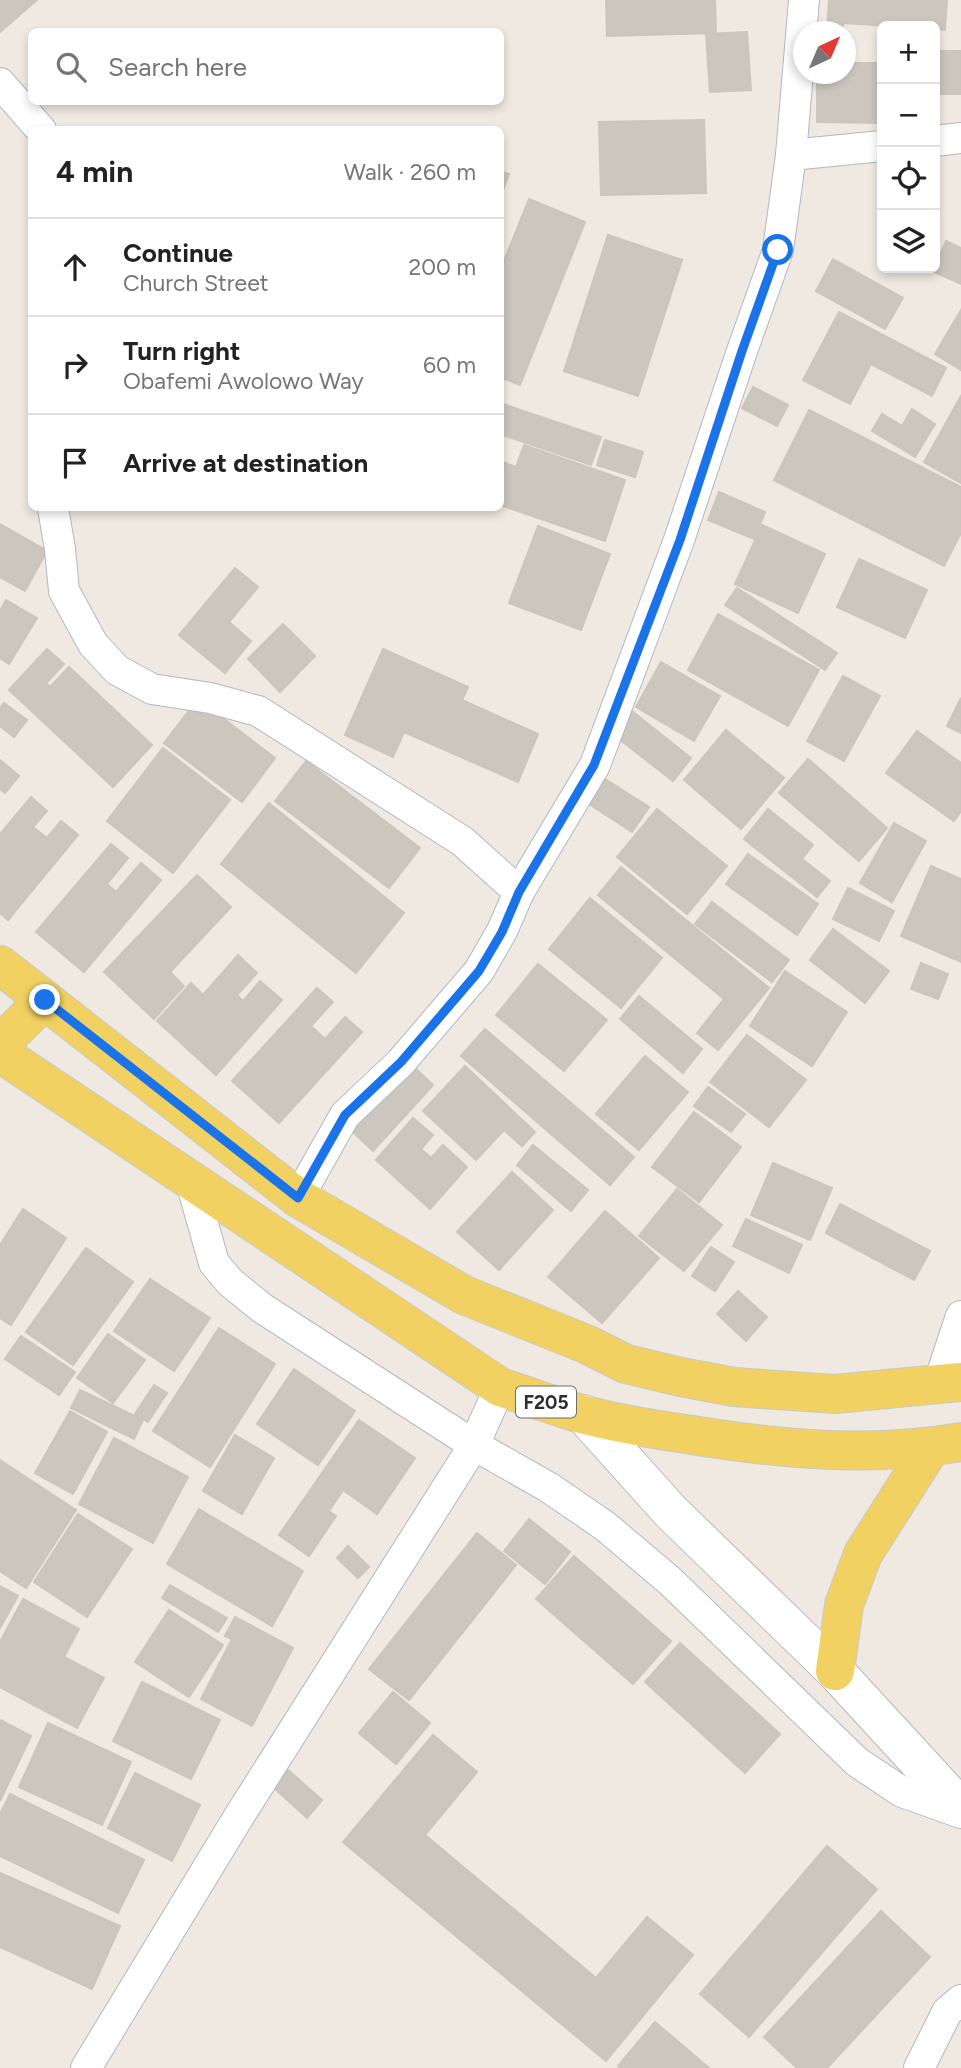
<!DOCTYPE html>
<html lang="en">
<head>
<meta charset="utf-8">
<style>
	:root { --surface:#fff; --page:#f2f2f2; --text:#222; --muted:#767676; --line:#e0e0e0 }
	body { margin:0; font-family:Figtree,sans-serif; background:var(--page); color:var(--text) }
	.controls { position:absolute; right:21px; top:21px; display:grid; overflow:hidden; border-radius:10px; box-shadow:0 4px 10px #0003 }
	.controls button { width:63px; height:63px; display:grid; place-items:center; padding:0; border:0; border-bottom:2px solid var(--line); background:var(--surface); color:var(--text); font:35px sans-serif }
	.compass { position:absolute; left:793px; top:21px; width:63px; height:63px; border-radius:50%; background:var(--surface); box-shadow:0 4px 10px #0003; rotate:44deg }
	.stop { position:absolute; width:21px; height:21px; margin:-16px; border:5px solid #1a73e8; border-radius:50%; background:#fff }
	.stop.end { background:#1a73e8; border-color:#fff; box-shadow:0 2px 7px #0008 }
	.list { margin:0; padding:0; list-style:none }
	h2 { display:flex; justify-content:space-between; align-items:center; height:91px; margin:0; padding:0 28px; font-size:30px }
	h2 small { font-size:23px; font-weight:400; color:var(--muted) }
	.list li { display:grid; grid-template-columns:46px 1fr auto; gap:21px; align-items:center; box-sizing:border-box; height:98px; padding:0 28px; border-top:2px solid var(--line) }
	.list b { display:block; font-size:26px; white-space:nowrap }
	.list p { margin:0; font-size:23px; white-space:nowrap; color:var(--muted) }
	.list em { font-size:23px; font-style:normal; color:var(--muted) }
	.icon { flex:none; width:38px; height:38px; fill:none; stroke:currentColor; stroke-width:2; stroke-linecap:round; stroke-linejoin:round }
	.map { position:relative; flex:none; width:961px; height:2068px; overflow:hidden }
	.search { position:absolute; background:var(--surface); box-shadow:0 4px 10px #0003; left:28px; top:28px; width:476px; height:77px; display:flex; align-items:center; gap:18px; box-sizing:border-box; padding:0 24px; border-radius:10px; color:var(--muted); font-size:26px }
	.panel { position:absolute; background:var(--surface); box-shadow:0 4px 10px #0003; left:28px; top:126px; width:476px; height:385px; border-radius:10px }
	.map>svg:first-child { display:block }
</style>
</head>
<body>
<div class="map">
<svg width="961" height="2068" viewBox="0 0 961 2068">
	<rect width="100%" height="100%" fill="#efe9e1"/>
	<g fill="#cbc7bf" stroke="#cbc5ba" stroke-width="2">
		<path d="M0 0H37L0 32Z"/>
		<path d="M606 0H715L716 33 607 36Z"/>
		<path d="M829 0H947L945 30 935 29V26H890L843 23V32H827Z"/>
		<path d="M747 32 751 90 710 92 706 34Z"/>
		<rect x="935" y="51" width="26" height="43"/>
		<path d="M846 63H882V123L817 122V74H846Z"/>
		<path d="M704 120 706 193 601 195 599 122Z"/>
		<path d="M500 171 509 174 500 198Z"/>
		<path d="M529 199 585 222 520 385 500 377V271Z"/>
		<path d="M608 235 682 260 638 396 564 371Z"/>
		<path d="M946 241 961 248V284L932 271Z"/>
		<path d="M833 259 903 298 885 329 816 291Z"/>
		<path d="M961 310V370L935 354Z"/>
		<path d="M839 312 946 368 932 396 871 364 850 404 803 380Z"/>
		<path d="M753 387 788 405 777 426 742 408Z"/>
		<path d="M961 396V483L924 462Z"/>
		<path d="M500 403 601 437 591 465 500 434Z"/>
		<path d="M912 409 935 424 915 457 872 431 882 414 902 426Z"/>
		<path d="M809 410 961 487V533L944 566 774 480Z"/>
		<path d="M605 440 643 452 635 477 597 465Z"/>
		<path d="M524 445 625 480 605 541 500 505V461L516 467Z"/>
		<path d="M719 492 765 512 754 539 708 520Z"/>
		<path d="M0 524 47 551 25 591 0 577Z"/>
		<path d="M762 525 825 554 798 613 735 584Z"/>
		<path d="M538 526 610 554 581 630 509 603Z"/>
		<path d="M859 559 927 590 905 638 837 607Z"/>
		<path d="M235 568 258 587 229 622 251 641 225 673 179 635Z"/>
		<path d="M737 588 837 653 825 670 725 605Z"/>
		<path d="M6 600 37 618 9 664 0 658V611Z"/>
		<path d="M718 614 819 670 788 726 688 670Z"/>
		<path d="M283 624 315 656 280 692 248 659Z"/>
		<path d="M47 649 64 664 46 683 50 687 69 667 152 745 113 787 9 690Z"/>
		<path d="M383 649 468 687 462 700 538 734 518 782 404 732 393 757 345 735Z"/>
		<path d="M661 662 720 696 694 741 636 707Z"/>
		<path d="M843 676 880 696 844 761 807 741Z"/>
		<path d="M961 698V733L947 726Z"/>
		<path d="M198 699 275 758 242 802 164 743Z"/>
		<path d="M4 703 27 720 14 737 0 726V708Z"/>
		<path d="M628 708 691 758 673 781 609 731Z"/>
		<path d="M726 730 784 778 741 829 684 780Z"/>
		<path d="M917 731 961 763V811L954 821 886 773Z"/>
		<path d="M163 748 230 800 173 873 107 821Z"/>
		<path d="M808 759 887 828 859 861 779 793Z"/>
		<path d="M0 760 19 776 5 793 0 789Z"/>
		<path d="M306 761 420 848 389 888 275 801Z"/>
		<path d="M602 777 649 807 632 832 586 802Z"/>
		<path d="M31 797 47 811 33 827 47 838 61 821 78 835 8 920 0 913V834Z"/>
		<path d="M269 803 404 913 356 973 221 864Z"/>
		<path d="M657 809 727 866 687 914 617 857Z"/>
		<path d="M768 809 813 845 802 859 830 881 817 897 744 839Z"/>
		<path d="M894 823 926 841 892 902 860 883Z"/>
		<path d="M111 844 128 858 107 884 116 892 141 863 161 880 84 972 36 932Z"/>
		<path d="M748 854 818 904 797 935 726 884Z"/>
		<path d="M931 866 961 879V962L901 936Z"/>
		<path d="M621 867 769 988 718 1050 697 1033 724 999 598 895Z"/>
		<path d="M197 875 231 907 170 972 184 986 154 1019 104 972Z"/>
		<path d="M848 888 894 911 879 941 833 919Z"/>
		<path d="M590 898 662 958 621 1008 549 949Z"/>
		<path d="M712 902 789 960 772 982 695 924Z"/>
		<path d="M833 929 889 971 865 1003 810 960Z"/>
		<path d="M238 955 257 973 237 995 243 1001 260 981 282 1000 216 1075 157 1021 191 983 203 995Z"/>
		<path d="M921 963 948 974 938 999 911 989Z"/>
		<path d="M538 964 607 1020 564 1071 496 1015Z"/>
		<path d="M785 971 847 1012 812 1066 750 1026Z"/>
		<path d="M317 988 333 1002 311 1026 325 1039 345 1017 362 1032 279 1123 232 1081Z"/>
		<path d="M639 996 702 1049 683 1073 620 1019Z"/>
		<path d="M485 1029 634 1157 610 1185 461 1056Z"/>
		<path d="M747 1035 806 1080 769 1127 710 1082Z"/>
		<path d="M645 1056 688 1092 639 1150 596 1114Z"/>
		<path d="M413 1066 433 1085 373 1151 353 1132Z"/>
		<path d="M465 1066 535 1132 522 1146 504 1130 476 1160 423 1111Z"/>
		<path d="M708 1087 745 1114 731 1132 694 1106Z"/>
		<path d="M694 1112 741 1147 699 1202 652 1167Z"/>
		<path d="M413 1118 433 1135 421 1149 431 1158 443 1145 467 1167 430 1209 376 1160Z"/>
		<path d="M533 1145 588 1190 571 1211 517 1165Z"/>
		<path d="M773 1163 832 1188 810 1240 751 1215Z"/>
		<path d="M512 1172 553 1210 499 1270 457 1232Z"/>
		<path d="M677 1189 722 1225 684 1271 639 1236Z"/>
		<path d="M840 1204 930 1251 914 1280 826 1233Z"/>
		<path d="M23 1209 66 1238 11 1325 0 1318V1245Z"/>
		<path d="M605 1211 659 1258 602 1323 548 1277Z"/>
		<path d="M746 1219 802 1245 789 1273 733 1246Z"/>
		<path d="M711 1247 734 1262 715 1291 692 1276Z"/>
		<path d="M86 1248 133 1282 73 1365 26 1332Z"/>
		<path d="M150 1279 210 1318 174 1371 114 1331Z"/>
		<path d="M738 1291 767 1317 746 1341 717 1314Z"/>
		<path d="M219 1328 275 1364 210 1467 153 1431Z"/>
		<path d="M108 1334 145 1360 113 1403 77 1378Z"/>
		<path d="M21 1336 75 1372 59 1395 5 1359Z"/>
		<path d="M294 1369 355 1411 318 1465 257 1424Z"/>
		<path d="M154 1385 167 1393 148 1422 135 1414Z"/>
		<path d="M80 1390 143 1420 134 1439 71 1408Z"/>
		<path d="M70 1411 107 1432 73 1494 35 1473Z"/>
		<path d="M359 1420 415 1458 377 1514 343 1490 329 1511 336 1516 309 1556 279 1535Z"/>
		<path d="M235 1435 274 1458 242 1514 203 1491Z"/>
		<path d="M114 1438 188 1477 153 1543 79 1504Z"/>
		<path d="M0 1460 76 1510 26 1588 0 1571Z"/>
		<path d="M199 1509 303 1571 272 1626 167 1564Z"/>
		<path d="M78 1514 132 1549 87 1617 34 1582Z"/>
		<path d="M529 1519 570 1552 545 1584 504 1551Z"/>
		<path d="M477 1533 516 1565 409 1700 369 1669Z"/>
		<path d="M348 1546 369 1567 358 1578 337 1558Z"/>
		<path d="M574 1556 671 1641 633 1684 536 1599Z"/>
		<path d="M170 1585 227 1618 218 1632 162 1598Z"/>
		<path d="M0 1586 18 1596 0 1628Z"/>
		<path d="M23 1599 79 1629 64 1657 104 1678 77 1728 0 1687V1642Z"/>
		<path d="M169 1610 223 1645 189 1697 135 1662Z"/>
		<path d="M235 1617 293 1648 252 1726 201 1699 232 1639 225 1636Z"/>
		<path d="M680 1643 780 1734 745 1773 645 1682Z"/>
		<path d="M142 1682 220 1720 191 1779 113 1741Z"/>
		<path d="M393 1692 430 1723 396 1764 359 1733Z"/>
		<path d="M0 1720 31 1736 0 1801Z"/>
		<path d="M48 1723 131 1762 102 1825 19 1787Z"/>
		<path d="M433 1735 477 1772 425 1835 596 1978 647 1917 693 1955 606 2061 343 1842Z"/>
		<path d="M288 1770 322 1800 307 1818 273 1787Z"/>
		<path d="M135 1773 200 1805 172 1861 108 1828Z"/>
		<path d="M10 1794 144 1860 118 1913 0 1856V1814Z"/>
		<path d="M827 1846 877 1889 749 2037 700 1994Z"/>
		<path d="M0 1873 120 1926 92 1989 0 1947Z"/>
		<path d="M881 1911 930 1957 827 2068H797L764 2037Z"/>
		<path d="M655 2022 709 2068H621L618 2066Z"/>
	</g>
	<g fill="none" stroke-linecap="round" stroke-linejoin="round">
		<defs>
			<g id="minor">
				<path d="M0 83 41 130"/>
				<path d="M935 141 961 138"/>
				<path d="M791 155 882 146"/>
				<path d="M53 508 60 549 64 591 93 644 117 670 152 689 210 698 258 711 462 841 519 892"/>
				<path d="M191 1182 214 1263 230 1282 262 1308 474 1445 548 1487 605 1526 670 1581 857 1762 902 1792 961 1813"/>
				<path d="M298 1198 345 1115 401 1062 479 971 502 931 519 892 595 765 679 540 742 351 778 250 791 155 804 0"/>
				<path d="M938 1385 961 1316"/>
				<path d="M86 2068 238 1818 474 1445 500 1387"/>
				<path d="M919 2068 947 2012 961 2000"/>
			</g>
			<path id="secondary" d="M583 1414 671 1512 835 1671 961 1808"/>
			<g id="primary">
				<path d="M0 965 298 1198 464 1295 586 1344 626 1364 681 1377 734 1387 835 1394 961 1382"/>
				<path d="M0 1044 45 1000"/>
				<path d="M0 1053 500 1387C527 1396 554 1406 581 1414 615 1423 651 1429 686 1434 776 1449 870 1458 961 1442"/>
				<path d="M835 1671 844 1605 863 1554 931 1447"/>
			</g>
		</defs>
		<use href="#minor" stroke="#b4b7c1" stroke-width="32"/>
		<use href="#secondary" stroke="#b4b7c1" stroke-width="40"/>
		<use href="#primary" stroke="#c9c9c9" stroke-width="40"/>
		<use href="#minor" stroke="#fff" stroke-width="30"/>
		<use href="#secondary" stroke="#fff" stroke-width="38"/>
		<use href="#primary" stroke="#f2d163" stroke-width="38"/>
	</g>
	<g fill="none" stroke-linecap="round" stroke-linejoin="round">
		<path stroke="#1a73e8" stroke-width="9" d="M45 1000 298 1198 345 1115 401 1062 479 971 502 932 519 892 594 765 680 540 742 351 778 250"/>
	</g>
	<g text-anchor="middle" stroke-width="5" stroke-linejoin="round" paint-order="stroke">
		<rect fill="#fff" stroke="#6d6d6d" stroke-width="2" x="516" y="1386.5" width="60" height="31" rx="5"/>
		<g font-size="19" font-weight="bold" fill="#2e2e2e">
			<text x="546" y="1409">F205</text>
		</g>
	</g>
</svg>
<div class="controls">
<button>+</button>
<button>−</button>
<button><svg class="icon" aria-label="locate" viewBox="0 0 24 24"><circle cx="12" cy="12" r="6"/><path d="M12 2v4M12 18v4M2 12h4M18 12h4"/></svg></button>
<button><svg class="icon" aria-label="layers" viewBox="0 0 24 24"><path d="M12 4l9 5-9 5-9-5zM3 14l9 5 9-5"/></svg></button>
</div>
<svg class="compass" viewBox="-18 -18 36 36"><path d="M0-13l5 13h-10z" fill="#e53935"/><path d="M0 13l5-13h-10z" fill="#767676"/></svg>
<div class="stop" style="left:778px;top:250px"></div>
<div class="stop end" style="left:45px;top:1000px"></div>
<div class="search"><svg class="icon" aria-label="search" viewBox="0 0 24 24"><circle cx="10" cy="10" r="6"/><path d="M15 15l6 6"/></svg>Search here</div>
<section class="panel">
<h2>4 min<small>Walk · 260 m</small></h2>
<ul class="list">
<li><svg class="icon" aria-label="ahead" viewBox="0 0 24 24"><path d="M12 20V5M6 11l6-6 6 6"/></svg><div><b>Continue</b><p>Church Street</p></div><em>200 m</em></li>
<li><svg class="icon" aria-label="right" viewBox="0 0 24 24"><path d="M7 20v-9h11M14 6l5 5-5 5"/></svg><div><b>Turn right</b><p>Obafemi Awolowo Way</p></div><em>60 m</em></li>
<li><svg class="icon" aria-label="arrive" viewBox="0 0 24 24"><path d="M6 21V4h12l-3 4 3 4H6"/></svg><div><b>Arrive at destination</b></div></li>
</ul>
</section>
</div>
</body>
</html>
